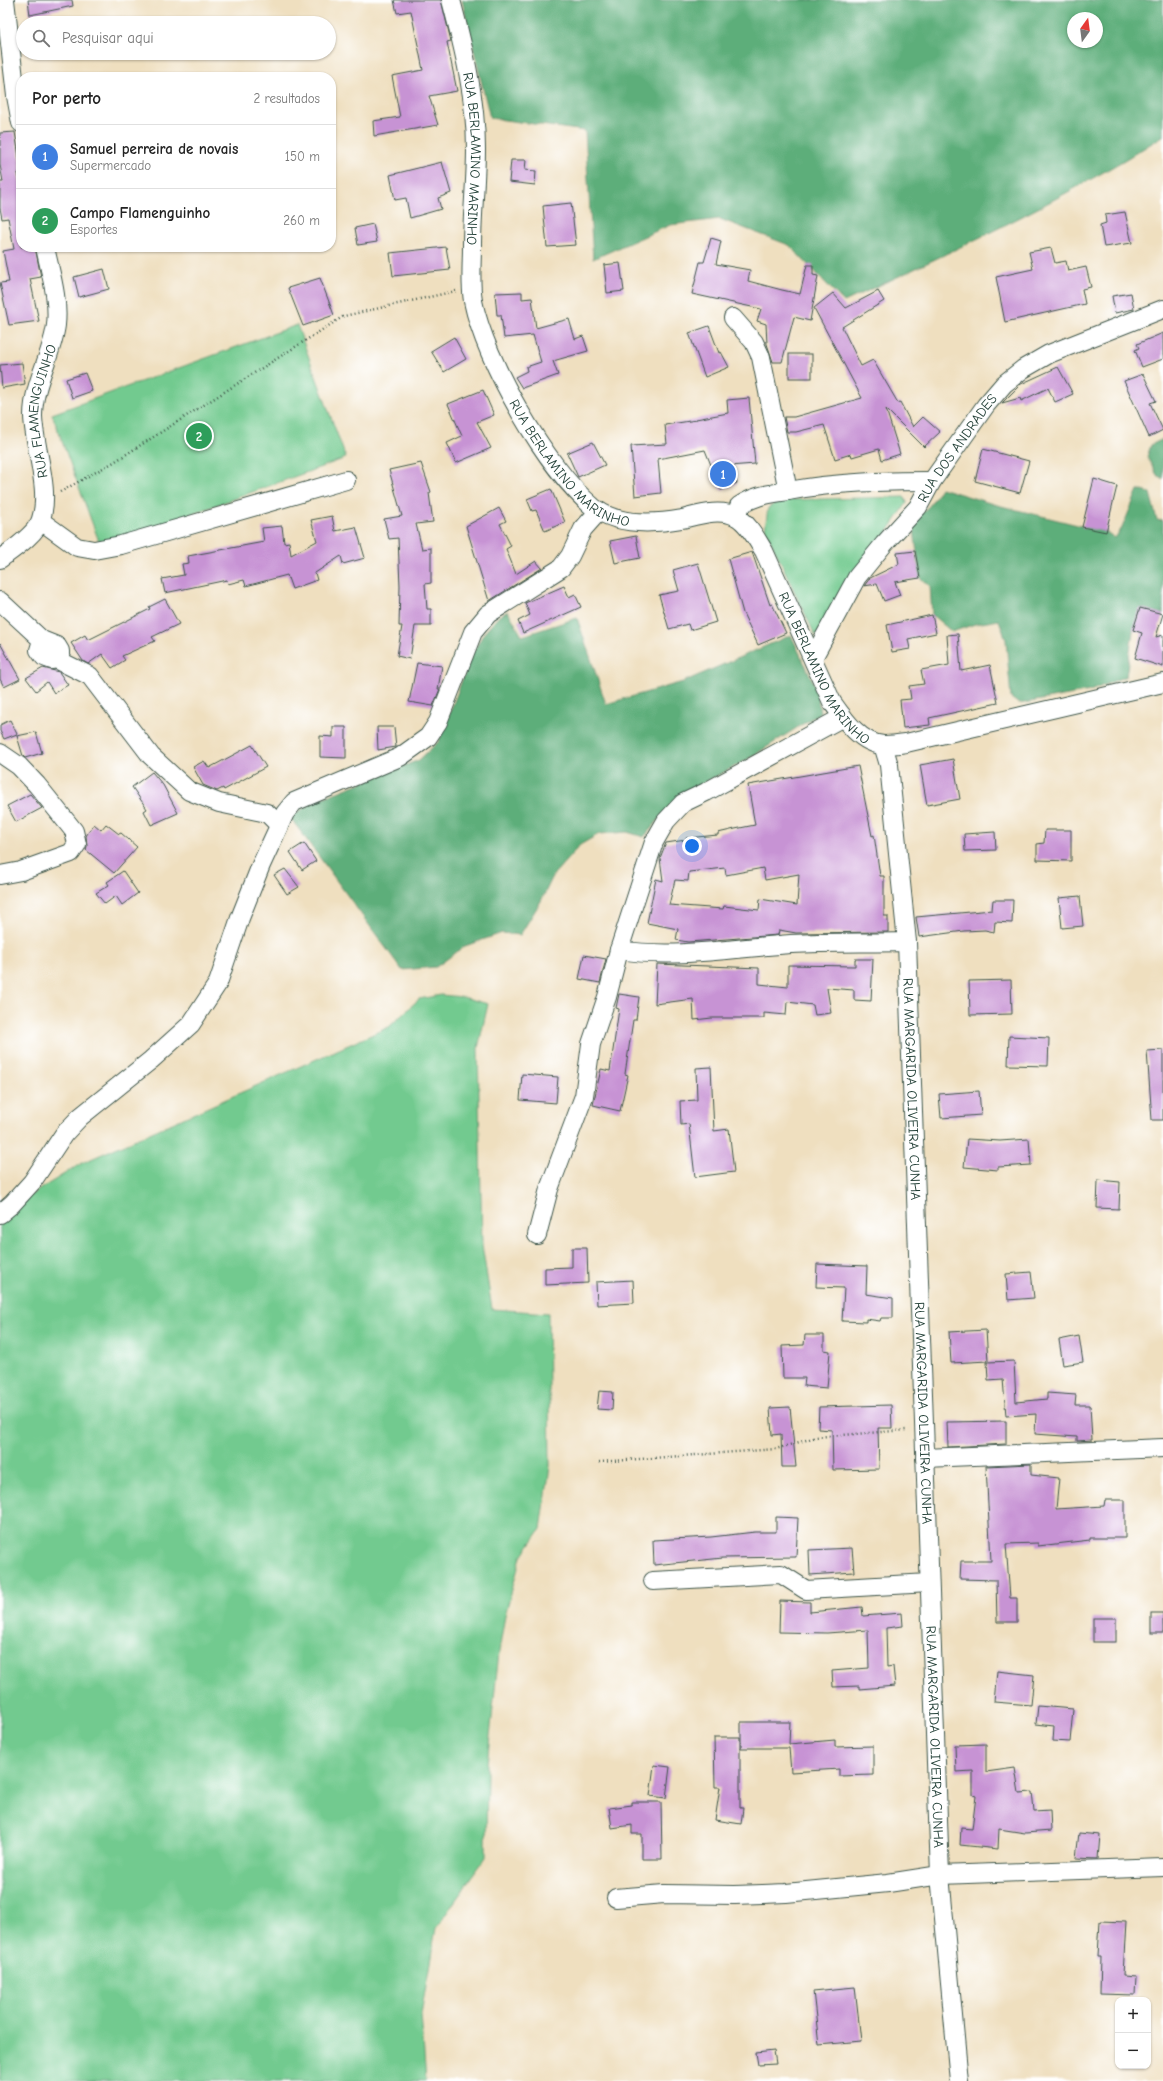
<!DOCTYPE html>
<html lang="pt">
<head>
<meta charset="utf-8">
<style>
	:root { --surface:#fff; --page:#f6f6f6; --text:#222; --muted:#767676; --line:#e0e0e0; --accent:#7c3aed }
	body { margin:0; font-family:"Comic Neue",sans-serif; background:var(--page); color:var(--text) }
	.controls { position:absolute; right:12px; bottom:12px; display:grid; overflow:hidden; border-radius:8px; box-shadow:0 1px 3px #0004 }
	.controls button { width:36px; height:36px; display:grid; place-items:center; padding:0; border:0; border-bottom:1px solid var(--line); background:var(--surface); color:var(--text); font:20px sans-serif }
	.compass { position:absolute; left:1067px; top:12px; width:36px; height:36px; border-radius:50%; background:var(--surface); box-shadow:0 1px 3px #0004; rotate:14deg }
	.you { position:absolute; left:692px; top:846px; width:14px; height:14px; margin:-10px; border:3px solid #fff; border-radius:50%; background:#1a73e8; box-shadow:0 0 0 6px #1a73e833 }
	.badge { display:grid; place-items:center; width:26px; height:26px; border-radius:50%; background:var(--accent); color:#fff; font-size:13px; font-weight:700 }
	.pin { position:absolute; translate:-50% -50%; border:2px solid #fff; box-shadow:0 1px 4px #0006 }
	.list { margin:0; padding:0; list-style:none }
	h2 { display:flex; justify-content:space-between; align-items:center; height:52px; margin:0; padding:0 16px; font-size:17px }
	h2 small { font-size:13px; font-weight:400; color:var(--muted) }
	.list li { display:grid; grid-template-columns:26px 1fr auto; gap:12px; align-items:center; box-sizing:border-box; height:64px; padding:0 16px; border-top:1px solid var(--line) }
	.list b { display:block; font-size:15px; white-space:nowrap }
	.list p { margin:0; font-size:13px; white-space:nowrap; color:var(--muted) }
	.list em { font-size:13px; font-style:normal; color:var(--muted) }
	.icon { flex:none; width:22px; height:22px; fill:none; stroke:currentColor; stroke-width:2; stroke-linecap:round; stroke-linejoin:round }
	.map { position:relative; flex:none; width:1163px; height:2081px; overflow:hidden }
	.search { position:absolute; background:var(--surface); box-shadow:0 1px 3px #0004; left:16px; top:16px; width:320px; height:44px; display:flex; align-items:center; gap:10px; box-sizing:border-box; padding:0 14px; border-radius:22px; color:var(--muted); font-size:15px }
	.panel { position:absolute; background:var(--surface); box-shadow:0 1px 3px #0004; left:16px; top:72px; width:320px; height:180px; border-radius:16px }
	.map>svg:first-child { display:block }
</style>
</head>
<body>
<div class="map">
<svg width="1163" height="2081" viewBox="0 0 1163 2081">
	<rect width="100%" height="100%" fill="#fff"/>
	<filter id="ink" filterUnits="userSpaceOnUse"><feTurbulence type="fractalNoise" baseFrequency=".025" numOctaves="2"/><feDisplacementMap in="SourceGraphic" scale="8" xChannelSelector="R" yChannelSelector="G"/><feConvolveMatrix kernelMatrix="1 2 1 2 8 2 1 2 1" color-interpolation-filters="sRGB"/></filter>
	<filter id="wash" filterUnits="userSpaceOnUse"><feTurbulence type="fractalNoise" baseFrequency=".012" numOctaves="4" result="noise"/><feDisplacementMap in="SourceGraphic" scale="16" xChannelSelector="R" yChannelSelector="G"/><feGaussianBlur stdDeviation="0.9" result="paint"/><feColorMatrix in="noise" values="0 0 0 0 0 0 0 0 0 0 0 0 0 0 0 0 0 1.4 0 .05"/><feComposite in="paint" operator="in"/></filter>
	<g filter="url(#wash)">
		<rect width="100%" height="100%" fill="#efdfbf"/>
		<g fill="#72ca8f" stroke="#488462">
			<path d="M297 325 346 458 101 547 52 414Z"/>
			<path d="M905 497 907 503 820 633 815 635 765 529 768 508 780 500Z"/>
			<path d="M441 995 463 997 488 1004 478 1048 482 1245 492 1309 548 1313 550 1466 541 1529 521 1557 505 1615 499 1652 487 1764 486 1857 436 1928 421 2014 426 2081H0V1214L82 1163 389 1027 419 999Z"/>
		</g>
		<g fill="#5dae7a" stroke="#3e7657" fill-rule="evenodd">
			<path d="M462 0H1163V136C1062 201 953 251 844 302L789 245 720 219 670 225 593 259 585 131 490 118ZM1073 18H1097V42H1073Z"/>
			<path d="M1163 439V479L1157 475 1147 457 1151 445Z"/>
			<path d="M941 488 993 504 1106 532 1115 538 1122 528 1138 490 1150 493 1157 520 1163 521V614L1140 608 1133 631 1126 676 1090 691 1019 704 1011 698 1006 640 999 620 975 624 952 632 932 615 930 586 920 578 913 521 930 505Z"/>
			<path d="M508 611 522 636 577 618 606 704 683 682 791 635 817 690 820 713 745 761 700 785 672 804 644 837 627 832 599 834 580 845 554 874 541 901 520 935 502 933 465 946 436 967 402 970 290 817 317 800 419 760 439 741 472 654 484 633 499 616Z"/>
		</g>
		<g id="blocks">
			<g fill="#c793d4" fill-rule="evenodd">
				<path d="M28 0H72L73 6 30 15Z"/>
				<path d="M394 0H441L451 41 447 42 457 91 429 96 438 125 374 136 373 121 400 117 392 76 423 70 411 11 397 13Z"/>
				<path d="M15 132 21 169V172L18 173 21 187V247H35L41 277 30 279 39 321 9 325 0 283 9 282 3 251 14 249 8 218 2 219 0 208V182H3L0 165V133Z"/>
				<path d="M511 160H526L525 170 536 171 535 185 509 182Z"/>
				<path d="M442 162 451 193 438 198 441 209 410 218 406 198 395 200 390 175Z"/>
				<path d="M571 203 576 245 547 247 543 206Z"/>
				<path d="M1125 212 1132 243 1104 247 1100 225 1106 223 1105 215Z"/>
				<path d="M373 224 377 242 358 245 355 228Z"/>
				<path d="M711 238 721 241 716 264 750 270 748 281 782 290 800 294 807 265H813V275L818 276 810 321 794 317 782 362H773L767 344 766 324 757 321 761 309 692 294 700 262H704Z"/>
				<path d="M446 247 450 270 393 276 390 253Z"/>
				<path d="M1051 248 1055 263 1066 261 1068 271 1086 267 1091 287 1082 289 1085 304 1005 322 996 277 1033 269 1029 252Z"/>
				<path d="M620 263 624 291 607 293 604 265Z"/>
				<path d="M104 269 109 289 79 297 74 277Z"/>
				<path d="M320 278 334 315 303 326 288 288Z"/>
				<path d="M878 291 884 301 842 327 861 366 873 360 898 403 900 402 913 427 923 417 940 432 924 447 886 409 900 454 882 460 879 449 852 457 851 454 835 459 824 425 796 432H787L784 417H794L862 398 814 308 833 293 846 308Z"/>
				<path d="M522 292V299L532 298 536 328 569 319 575 339 583 336 588 351 553 361 558 375 522 388 515 377 527 371 526 367 541 362 533 335 504 338 501 315H497L495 293Z"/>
				<path d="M1131 293 1134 309 1115 313 1112 296Z"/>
				<path d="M709 326 719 353 721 352 729 367 705 377 689 333Z"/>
				<path d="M1163 333V359L1142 367 1135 350 1139 348 1137 344Z"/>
				<path d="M454 337 466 359 444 372 431 351Z"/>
				<rect x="789" y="354" width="23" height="24"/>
				<path d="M22 363 25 384 2 388 0 365Z"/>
				<path d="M1058 367 1073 394 1055 402 1048 388 1021 401 1020 398 1002 403 1021 384Z"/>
				<path d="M85 373 92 391 72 398 66 379Z"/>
				<path d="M1143 374 1156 401 1150 403 1163 430 1149 437 1124 381Z"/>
				<path d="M483 390 494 415 477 422 491 448 456 463 447 443 462 436 448 404Z"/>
				<path d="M749 398 755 464 729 466 737 483 721 490 705 450 658 459 661 493 635 496 631 446 667 444 665 425 696 420V419L728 413 727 400Z"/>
				<path d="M593 442 605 465 578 477 567 453Z"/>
				<path d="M983 449 1029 461 1020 493 975 481Z"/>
				<path d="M421 463 431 492 429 493 433 522 416 524 422 549 431 548V583L425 584 427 609H431V626H415L410 659 397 656 402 626H399L400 586 398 538 389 539 384 519 402 516 389 470Z"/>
				<path d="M1094 479 1117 486 1106 532 1082 527Z"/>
				<path d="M551 489 565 522 545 531 536 510 532 511 527 499Z"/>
				<path d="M499 508 506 521 500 524 511 546 506 549 516 574 536 561 542 568 489 601 466 526Z"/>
				<path d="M332 516 335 531 356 527 365 558 343 564 341 556 315 573 317 580 292 589 287 575 246 586 244 580 228 584 227 580 165 593 162 579 184 575 182 564 189 563 188 556 264 542 262 528 282 526 284 543 289 542 291 555 317 541 311 520Z"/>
				<path d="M636 536 640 558 615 563 610 541Z"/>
				<path d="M915 551 920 578 895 582 900 595 884 601 877 584 864 586 870 578 899 564 897 553Z"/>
				<path d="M752 552 770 605 772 604 786 633 758 645 743 613 728 559Z"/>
				<path d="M698 563 716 622 690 630 688 624 669 629 659 595 679 591 673 570Z"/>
				<path d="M564 586 569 597 575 594 581 607 523 633 518 621 530 615 525 603Z"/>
				<path d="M165 599 179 624 152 637 155 641 122 656 125 660 112 668 102 654 88 664 83 661 71 643 85 635 88 640 150 609 149 607Z"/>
				<path d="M1140 608 1163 614 1156 637 1163 635V667L1135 658 1142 633 1133 630Z"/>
				<path d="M932 615 936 633 908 639 910 649 892 652 887 625Z"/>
				<path d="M958 634 961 671 990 665 998 703 929 718 930 725 903 728 900 700 911 699 909 686 924 684 921 670 949 665 947 635Z"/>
				<path d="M0 643 20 679 4 687 0 679Z"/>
				<path d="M417 663 442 666 438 689H440L433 706 409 702Z"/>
				<path d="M43 668 59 672 68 685 54 693 47 682 36 691 26 678Z"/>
				<path d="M10 720 17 734 4 739 0 731V725Z"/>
				<path d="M333 727H346V758L320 757V736L333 737Z"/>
				<path d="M377 727H394L396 747 378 750Z"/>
				<path d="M36 732 42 753 25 758 23 756 17 736Z"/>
				<path d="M252 745 266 767 224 790 223 788 217 791 203 785 193 767 204 761 209 768Z"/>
				<path d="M953 759 960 799 927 805 920 765Z"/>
				<path d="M858 766 872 836 874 835 880 876H884V916H888V932L796 933 779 930 778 935 688 942 676 940 678 929 647 923 656 879 663 881 660 858 666 843 686 840V838L718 835V833L735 829 755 825 748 785ZM725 868 726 875 763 868 765 880 799 874 797 905 760 899 759 910 724 906 723 909 669 905 675 880 688 881 689 872Z"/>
				<path d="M152 772 163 785 178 813 151 825 144 811 147 809 132 787Z"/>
				<path d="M30 794 42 808 16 822 7 806Z"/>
				<path d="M94 824 101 830 106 824 119 834 121 833 137 847 114 873 86 850 87 846 86 836Z"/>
				<path d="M1045 830H1071V861L1037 860V844L1044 843Z"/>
				<path d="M995 832 996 850 965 851 964 834Z"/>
				<path d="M304 843 316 861 302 870 290 852Z"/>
				<path d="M285 869 299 887 287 894 274 875Z"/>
				<path d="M123 871 138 893 122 905 116 896 105 904 96 893 109 885 107 882Z"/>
				<path d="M1080 896 1083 926 1062 928 1059 898Z"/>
				<path d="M993 900H1013L1012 923 995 922 994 932 985 930 964 931 919 937 916 917 992 910Z"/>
				<path d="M584 955 606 959 600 983 579 979Z"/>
				<path d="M855 959H873L871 1001 854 1000V990L827 988 831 1013 815 1015 813 1005 787 1002 786 1015 764 1013V1018H712L694 1020 693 999 655 1004 657 964 759 968V984L788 987V965L855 966Z"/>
				<path d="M1011 980 1012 1014 970 1015 969 981Z"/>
				<path d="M619 994 639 997 636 1020H633L625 1074 628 1075 620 1111 593 1105 601 1069 610 1071 619 1009 616 1008Z"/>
				<path d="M1009 1036 1049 1038 1048 1066 1008 1065Z"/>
				<path d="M1163 1050V1120H1152L1147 1051Z"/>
				<path d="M711 1067 714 1131 729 1129 734 1172 695 1177 689 1124 681 1125 680 1101 697 1100 696 1068Z"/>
				<path d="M522 1074 558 1077 556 1103 520 1100Z"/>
				<path d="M979 1091 981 1115 941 1118 939 1094Z"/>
				<path d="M967 1139 1000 1141 1029 1139 1031 1165 998 1167V1170L964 1167Z"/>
				<path d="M1098 1180 1120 1182 1119 1209 1097 1208Z"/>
				<path d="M572 1248H587L588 1283 545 1285V1268L572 1267Z"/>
				<path d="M817 1264 867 1266 866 1294 893 1298V1318H881L880 1321 866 1319V1322L842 1321 844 1288 816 1287Z"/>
				<path d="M1031 1272 1034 1298 1008 1300 1006 1274Z"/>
				<path d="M633 1280 634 1303 597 1305 596 1282Z"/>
				<path d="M986 1330 988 1361 951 1363 949 1332Z"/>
				<path d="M805 1335H824V1350L830 1351 827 1388 804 1386 805 1378H783L782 1346 804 1345Z"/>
				<path d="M1079 1336 1083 1362 1063 1365 1059 1340Z"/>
				<path d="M1014 1361 1016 1402 1047 1399V1393L1076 1395 1075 1405H1090L1092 1440 1077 1441V1437L1035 1434 1036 1414 1006 1416 1003 1379 988 1380 987 1362Z"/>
				<path d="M599 1391 613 1392 612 1410 597 1409Z"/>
				<path d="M891 1405 892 1428H878L879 1469 833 1470 832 1430 818 1429 819 1407Z"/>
				<path d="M790 1407 796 1467H782L781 1434 772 1435 770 1408Z"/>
				<path d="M1006 1421V1444L948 1447 947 1422Z"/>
				<path d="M1031 1464V1475L1059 1478 1056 1509 1104 1506 1105 1500H1125V1538H1090V1540L1038 1546V1543L1006 1544 1010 1598H1017V1622H997L996 1580 960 1579 961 1561H991L986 1466Z"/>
				<path d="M776 1517 798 1518 796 1557 723 1558 654 1565 653 1540 711 1537 755 1532H776Z"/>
				<path d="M852 1548 854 1572 810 1575 809 1550Z"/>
				<path d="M780 1601 810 1602V1612L862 1607 863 1616 902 1613 903 1626 886 1628 887 1667 893 1666 895 1686 859 1689V1686L833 1687 832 1671 869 1668 868 1630 827 1633 779 1632Z"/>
				<rect x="1151" y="1613" width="12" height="20"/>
				<rect x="1093" y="1618" width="23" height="24"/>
				<path d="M997 1671 1034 1675 1031 1705 994 1702Z"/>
				<path d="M1038 1706 1073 1709 1070 1742 1053 1741 1054 1726 1036 1724Z"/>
				<path d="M741 1722H790L789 1744 835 1740V1747L873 1746V1775L839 1776V1769L791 1772 789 1748H741Z"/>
				<path d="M714 1737H740V1808H743L741 1824 715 1820 720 1787H715Z"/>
				<path d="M986 1744V1772L1015 1768 1019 1793 1032 1792 1034 1811 1050 1810 1051 1831 1025 1833 999 1829 998 1849 960 1845 961 1828 972 1829 976 1796 973 1795V1771L956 1772 955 1745Z"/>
				<path d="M654 1765 670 1767 666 1798 650 1796Z"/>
				<path d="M632 1802H661L662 1859H642V1834H632V1825L612 1828 609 1808 632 1805Z"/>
				<path d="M1079 1833 1100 1835 1098 1859 1076 1858Z"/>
				<path d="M1100 1921 1126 1922 1123 1975 1136 1976 1135 1995 1100 1994 1101 1956H1098Z"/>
				<path d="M855 1987 861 2041 819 2045 813 1991Z"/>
				<path d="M774 2051 776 2064 758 2065 756 2053Z"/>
			</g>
		</g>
	</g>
	<g filter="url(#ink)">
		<use href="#blocks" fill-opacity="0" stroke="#3e5549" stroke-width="1"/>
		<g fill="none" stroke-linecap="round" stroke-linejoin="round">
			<defs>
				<g id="street">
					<path d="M5 0 16 96 21 123"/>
					<path id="s1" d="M451 0C464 49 476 99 476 149 476 182 472 214 472 246 472 264 470 283 473 301 485 361 546 468 593 507 617 526 654 524 682 519 699 515 720 508 737 517 749 524 757 540 764 551L832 702C844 719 861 744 884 745 891 745 899 744 906 743L1163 683"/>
					<path d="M733 318 754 342 761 357 788 491"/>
					<path d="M737 517 739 506C755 495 770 494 788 491 836 482 884 481 932 481"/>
					<path d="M41 521 77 547 94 550 121 545 346 480"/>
					<path id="s2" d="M0 559C12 550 37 534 41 519 51 489 34 448 33 416 33 384 52 356 56 325 59 299 50 272 45 247"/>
					<path d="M0 601 42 640 57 646 60 651V656L52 660 44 657 39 650 42 640"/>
					<path id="s3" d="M813 658 857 577 884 544 918 507 932 481 986 405 1004 384 1023 369 1049 354 1163 309"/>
					<path d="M56 659 90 676 151 756 189 791 219 803 267 813 279 825"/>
					<path d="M843 717 706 792 683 803 666 821 654 842 619 950C675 959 734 948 791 944 830 942 868 943 907 942"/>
					<path id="s4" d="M883 745 889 765 907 942 940 1875 959 2081"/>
					<path d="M0 753 19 766 37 785 74 831 77 844 71 853 21 871 0 875"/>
					<path d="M0 1214 12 1204 32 1182 64 1134 80 1117 151 1060 191 1024 218 983 240 918 261 865 285 813 294 802 400 757 428 737 438 722 473 632 488 614 561 568 570 556 583 529 599 511"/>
					<path d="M537 1235 549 1189 584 1096 591 1044 607 997 619 950"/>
					<path d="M925 1458 1163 1448"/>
					<path d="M653 1581 781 1574 806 1590 929 1583"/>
					<path d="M616 1898 664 1894 735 1895 786 1893 888 1883 940 1875 1163 1867"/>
				</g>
			</defs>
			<use href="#street" stroke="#3e5549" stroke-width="20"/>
			<g stroke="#3e5549" stroke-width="2.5" stroke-dasharray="1 3" stroke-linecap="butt">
				<path d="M60 492 114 462 344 316 456 291"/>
				<path d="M599 1462 776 1449 816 1437 907 1430"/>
			</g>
			<use href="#street" stroke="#fff" stroke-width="18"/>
		</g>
	</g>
	<g text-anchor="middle" stroke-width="3.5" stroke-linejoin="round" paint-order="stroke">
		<g font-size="14" fill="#1f3d34" stroke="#fff">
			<text dy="5" stroke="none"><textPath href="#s1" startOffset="161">RUA BERLAMINO MARINHO</textPath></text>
			<text dy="5" stroke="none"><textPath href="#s2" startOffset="168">RUA FLAMENGUINHO</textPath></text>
			<text dy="5" stroke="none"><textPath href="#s3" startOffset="256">RUA DOS ANDRADES</textPath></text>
			<text dy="5" stroke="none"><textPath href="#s1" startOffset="498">RUA BERLAMINO MARINHO</textPath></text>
			<text dy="5" stroke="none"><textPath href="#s1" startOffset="870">RUA BERLAMINO MARINHO</textPath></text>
			<text dy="5" stroke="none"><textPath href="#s4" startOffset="346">RUA MARGARIDA OLIVEIRA CUNHA</textPath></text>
			<text dy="5" stroke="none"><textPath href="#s4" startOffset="670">RUA MARGARIDA OLIVEIRA CUNHA</textPath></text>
			<text dy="5" stroke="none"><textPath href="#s4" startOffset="994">RUA MARGARIDA OLIVEIRA CUNHA</textPath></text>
		</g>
	</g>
</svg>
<div class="controls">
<button>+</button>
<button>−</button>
</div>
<svg class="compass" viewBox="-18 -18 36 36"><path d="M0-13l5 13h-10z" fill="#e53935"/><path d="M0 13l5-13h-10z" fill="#767676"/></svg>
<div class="you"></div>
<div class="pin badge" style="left:723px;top:474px;background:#3f7fe0">1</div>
<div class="pin badge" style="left:199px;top:436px;background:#2e9e5b">2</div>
<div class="search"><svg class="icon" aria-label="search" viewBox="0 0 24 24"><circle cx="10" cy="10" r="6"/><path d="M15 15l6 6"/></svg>Pesquisar aqui</div>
<section class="panel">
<h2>Por perto<small>2 resultados</small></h2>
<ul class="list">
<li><span class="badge" style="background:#3f7fe0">1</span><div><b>Samuel perreira de novais</b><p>Supermercado</p></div><em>150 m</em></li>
<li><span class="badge" style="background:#2e9e5b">2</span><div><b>Campo Flamenguinho</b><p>Esportes</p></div><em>260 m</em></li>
</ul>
</section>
</div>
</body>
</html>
